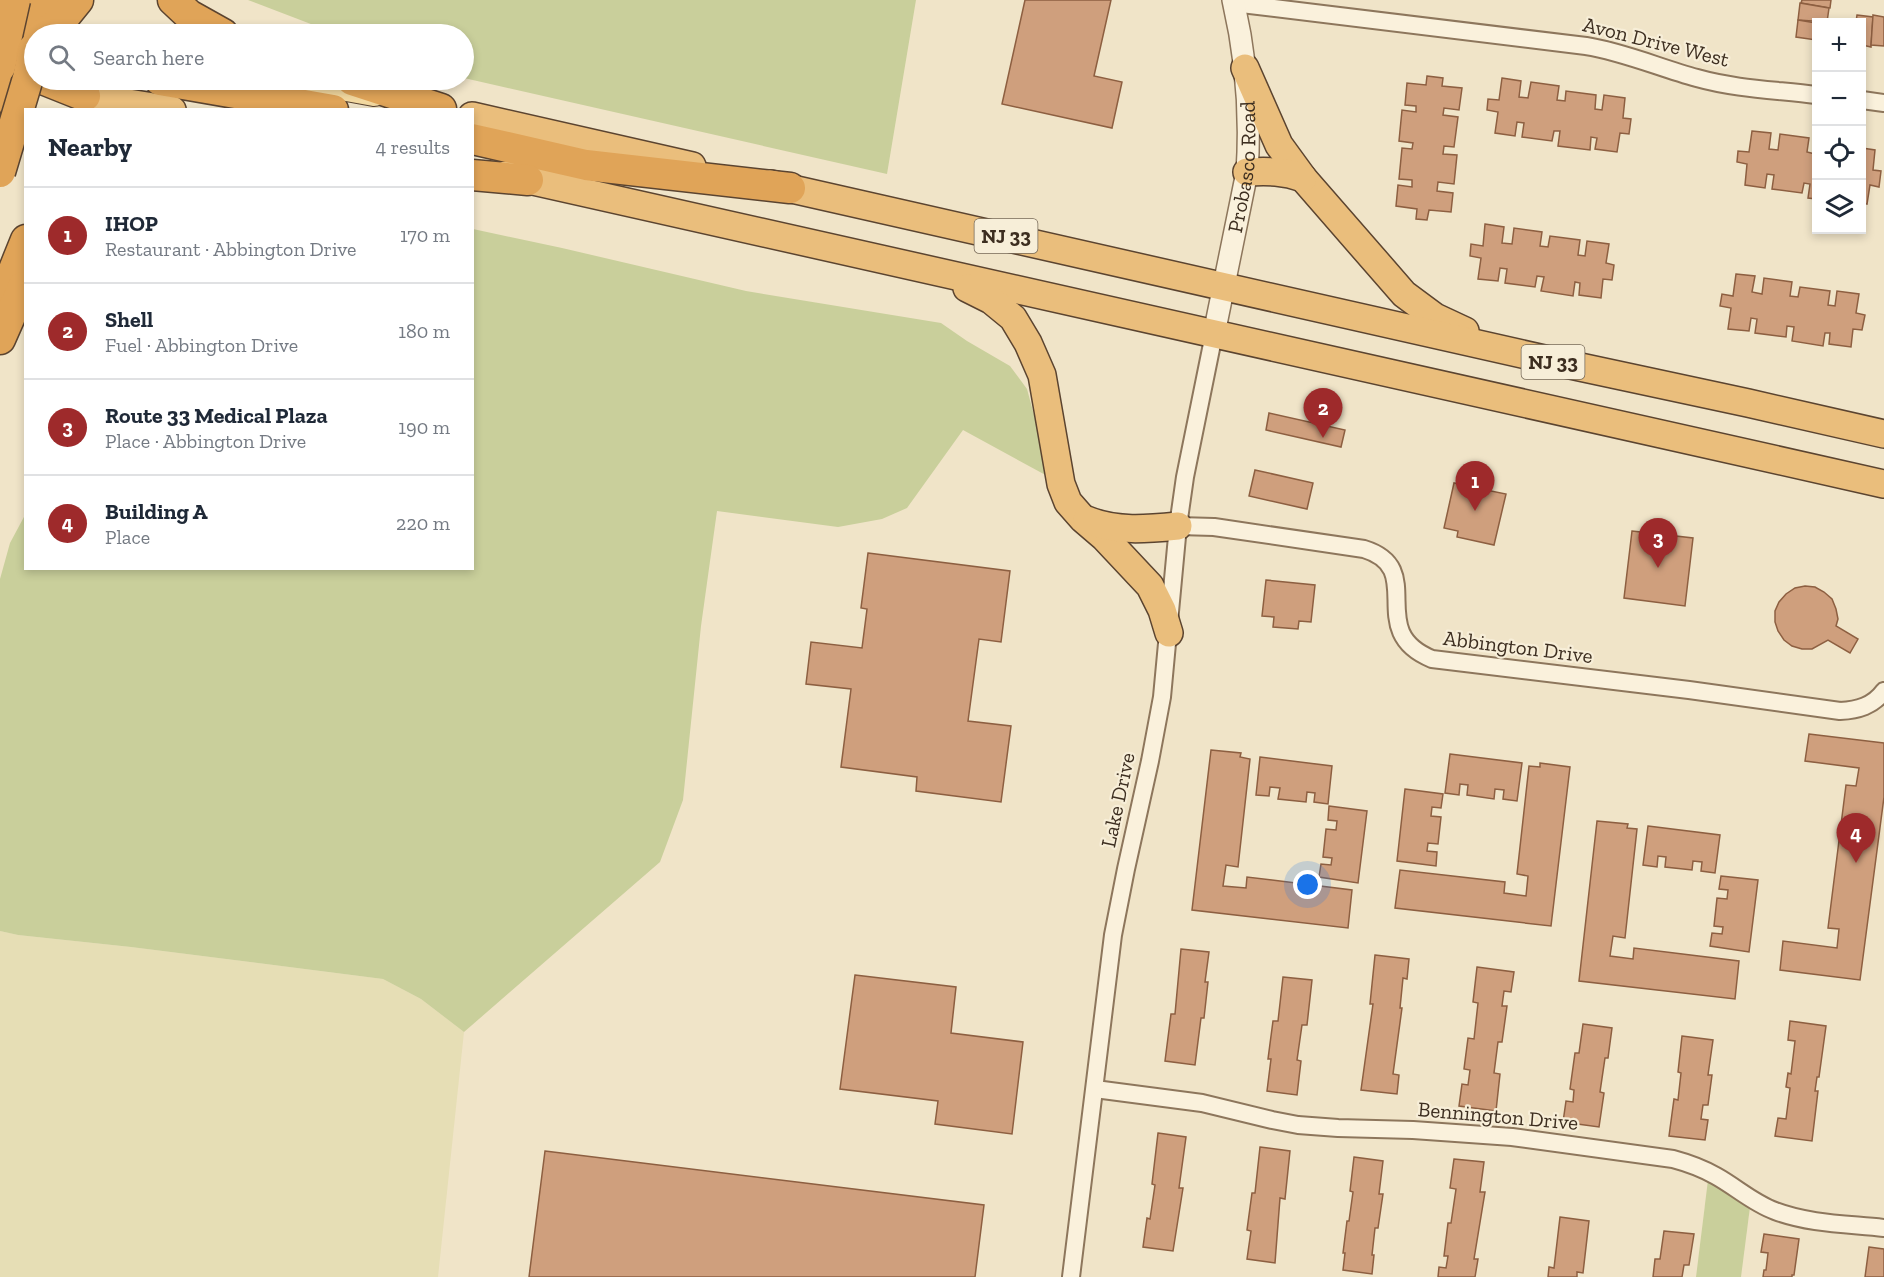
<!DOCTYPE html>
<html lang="en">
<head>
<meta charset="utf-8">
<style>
	:root { --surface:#fff; --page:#f2f2f3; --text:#1f2937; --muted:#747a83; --line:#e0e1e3; --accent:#9e2a2b }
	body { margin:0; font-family:"Zilla Slab",serif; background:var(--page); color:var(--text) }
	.controls { position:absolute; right:18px; top:18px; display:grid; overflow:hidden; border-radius:0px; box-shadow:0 3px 9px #0003 }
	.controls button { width:54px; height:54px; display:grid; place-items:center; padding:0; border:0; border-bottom:2px solid var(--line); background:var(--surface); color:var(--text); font:30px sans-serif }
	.you { position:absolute; left:1308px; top:885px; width:21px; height:21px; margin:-15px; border:4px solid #fff; border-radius:50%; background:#1a73e8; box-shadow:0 0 0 9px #1a73e833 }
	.badge { display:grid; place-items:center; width:39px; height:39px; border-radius:50%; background:var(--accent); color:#fff; font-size:20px; font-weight:700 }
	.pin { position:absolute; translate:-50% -50px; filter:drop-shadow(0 2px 3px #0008) }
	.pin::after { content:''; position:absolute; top:32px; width:21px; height:18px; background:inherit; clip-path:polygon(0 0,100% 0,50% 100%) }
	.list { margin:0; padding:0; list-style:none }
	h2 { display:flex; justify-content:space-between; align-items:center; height:78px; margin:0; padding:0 24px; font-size:26px }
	h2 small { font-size:20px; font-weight:400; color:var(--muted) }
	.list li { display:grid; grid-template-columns:39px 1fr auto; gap:18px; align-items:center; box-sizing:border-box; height:96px; padding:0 24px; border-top:2px solid var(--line) }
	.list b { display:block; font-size:22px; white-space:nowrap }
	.list p { margin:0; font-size:20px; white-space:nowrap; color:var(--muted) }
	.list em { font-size:20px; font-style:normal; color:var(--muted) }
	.icon { flex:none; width:33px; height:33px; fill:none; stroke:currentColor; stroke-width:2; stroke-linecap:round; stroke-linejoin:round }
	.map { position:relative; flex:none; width:1884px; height:1277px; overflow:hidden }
	.search { position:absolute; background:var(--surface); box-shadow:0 3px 9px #0003; left:24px; top:24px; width:450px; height:66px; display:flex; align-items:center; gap:15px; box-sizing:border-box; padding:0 21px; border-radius:33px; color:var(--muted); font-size:22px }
	.panel { position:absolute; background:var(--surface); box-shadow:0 3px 9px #0003; left:24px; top:108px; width:450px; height:462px; border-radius:0px }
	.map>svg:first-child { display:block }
</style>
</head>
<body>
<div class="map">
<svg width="1884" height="1277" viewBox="0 0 1884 1277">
	<rect width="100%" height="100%" fill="#f0e4c8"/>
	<path fill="#e6deb5" d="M0 931 18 935 131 947 383 979 421 999 464 1032 438 1277H0Z"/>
	<g fill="#c9cf9b">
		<path d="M248 0H916L887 174 464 78V34H337Z"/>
		<path d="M473 229 562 248 746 291 941 323 967 341 1010 366 1027 389 1051 478 963 430 907 508 882 519 838 527 717 511 701 626 683 800 660 862 464 1032 421 999 383 979 131 947 18 935 0 931V579L10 543 25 515 26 568H472Z"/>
		<path d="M1708 1180 1750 1207 1741 1277H1696Z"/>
	</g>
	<g fill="#cf9f7d" stroke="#8d5f41" stroke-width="1.5">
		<path d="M1025 0H1111L1094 76 1122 82 1112 128 1002 104Z"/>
		<path d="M1802 0H1831L1830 8 1801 3Z"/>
		<path d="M1800 3 1829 8 1827 22 1798 20Z"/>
		<path d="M1857 15 1873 17 1871 47 1862 45V22H1856Z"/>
		<path d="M1873 15 1884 17V46L1871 45Z"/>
		<path d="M1798 20 1816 23V40L1796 37Z"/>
		<path d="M1427 76 1443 78 1442 86 1462 88 1459 110 1444 108 1443 115 1458 117 1454 147 1444 146 1443 154 1457 155 1454 184 1438 182 1437 191 1453 193 1451 212 1429 210 1427 220 1416 219 1417 209 1396 206 1398 185 1412 187V180L1399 179 1402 148 1412 149 1413 143 1399 141 1402 110 1416 112V106L1405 105 1407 83 1426 85Z"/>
		<path d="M1502 78 1521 81 1519 97 1528 98 1531 82 1559 86 1557 100 1565 101 1566 91 1596 95 1595 109 1602 110 1604 95 1625 98 1623 118 1631 119 1629 134 1620 133 1617 152 1595 149 1597 138 1591 137 1590 150 1558 146 1560 131H1554L1552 141 1522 137 1524 123 1517 122 1515 136 1495 133 1498 112 1487 110 1488 99 1499 100Z"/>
		<path d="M1752 131 1771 133 1769 149 1778 150 1780 134 1809 138 1807 152 1815 154 1816 143V199L1808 198 1810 184 1804 183 1802 193 1772 189 1774 175 1767 174 1765 188 1745 185 1747 164 1737 162 1738 151 1749 152Z"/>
		<path d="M1862 148 1875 150 1873 170 1881 171 1879 187 1870 185 1867 204 1862 203Z"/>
		<path d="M1485 224 1504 227 1502 243 1512 244 1514 228 1542 232 1540 246 1548 247 1550 236 1580 240 1578 255 1585 256 1587 241 1609 244 1606 263 1614 265 1612 280 1603 279 1601 298 1579 295 1580 283 1575 282 1573 296 1541 291 1544 277 1537 276 1535 287 1505 283 1507 269 1500 268 1498 281 1478 279 1481 258 1470 256 1471 244 1483 246Z"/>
		<path d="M1736 274 1755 276 1752 292 1762 294 1764 278 1792 282 1790 296 1798 297 1800 287 1830 291 1828 305 1835 306 1837 291 1859 294 1856 313 1865 315 1862 330 1853 329 1851 347 1829 344 1830 333H1825L1823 346 1792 341 1794 327 1787 326 1786 337 1755 333 1757 319 1751 318 1749 331 1728 329 1731 308 1720 306 1722 294 1733 296Z"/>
		<path d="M1269 413 1345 430 1341 447 1266 430Z"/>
		<path d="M1255 470 1313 483 1307 509 1249 496Z"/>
		<path d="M1466 477 1488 481 1486 490 1506 494 1494 545 1457 537 1458 531 1444 528 1454 483 1464 485Z"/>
		<path d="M1632 531 1693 538 1685 606 1624 598Z"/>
		<path d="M868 553 1010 571 1001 642 979 639 968 721 1011 726 1001 802 916 791 917 777 841 767 851 689 806 684 811 642 862 648 867 609 861 608Z"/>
		<path d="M1266 580 1315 585 1311 622 1299 621 1298 629 1273 627 1274 617 1262 616Z"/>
		<path d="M1805 586 1815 587 1824 592 1832 599 1836 609 1838 619 1836 626 1858 639 1850 653 1828 640 1812 649H1802L1792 646 1784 640 1778 631 1775 622V611L1779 602 1786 594 1795 588Z"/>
		<path d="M1809 734 1884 743V797L1860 980 1780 970 1783 941 1837 948 1839 929 1828 928 1846 785 1856 786 1859 768 1805 761Z"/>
		<path d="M1211 750 1241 753 1240 757 1250 759 1238 867 1226 865 1223 886 1246 888 1247 877 1352 890 1348 928 1192 910Z"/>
		<path d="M1450 754 1522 763 1517 801 1503 799 1504 790 1495 789 1494 799 1467 795 1468 785 1460 784 1459 795 1445 793Z"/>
		<path d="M1260 757 1332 766 1328 804 1314 802 1315 793 1307 792 1306 802 1278 799 1280 788 1270 787 1269 796 1256 795Z"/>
		<path d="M1540 763 1570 767 1551 926 1395 908 1400 870 1505 882 1504 893 1526 896 1528 876 1517 874 1529 766 1540 767Z"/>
		<path d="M1405 789 1443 794 1441 808 1432 807 1431 816 1441 817 1438 844 1428 843 1427 851 1437 852 1436 866 1397 861Z"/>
		<path d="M1329 806 1367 811 1358 883 1319 877 1321 864 1331 865 1332 858 1323 857 1326 829 1336 830 1337 821 1328 820Z"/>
		<path d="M1597 821 1628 824 1627 828 1637 829 1625 938 1613 936 1610 956 1633 959 1634 948 1739 961 1735 999 1579 981Z"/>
		<path d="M1648 826 1720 835 1715 873 1701 871 1702 862 1693 861 1692 870 1665 867 1666 857 1658 856 1657 867 1643 865Z"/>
		<path d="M1721 876 1758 880 1749 952 1710 946 1712 933 1722 934 1723 927 1714 926 1717 898 1727 899 1728 890 1719 889Z"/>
		<path d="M1181 949 1209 952 1205 982H1208L1204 1018H1201L1195 1065 1165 1061 1171 1014H1175Z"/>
		<path d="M1375 955 1409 959 1407 979 1403 978 1400 1008H1402L1393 1074 1399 1075 1397 1094 1361 1090 1373 1004H1370Z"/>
		<path d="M1477 967 1514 972 1511 992 1504 991 1502 1006H1507L1502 1042H1498L1494 1073 1500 1074 1496 1111 1459 1106 1462 1084 1468 1085 1470 1070 1464 1069 1468 1038 1474 1039 1478 1003 1473 1002Z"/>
		<path d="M855 975 956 987 951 1033 1023 1042 1012 1134 935 1124 938 1101 840 1089Z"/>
		<path d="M1283 977 1312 980 1307 1025H1302L1297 1060 1301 1061 1297 1095 1267 1091 1271 1059H1268L1273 1021H1278Z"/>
		<path d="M1790 1021 1826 1026 1819 1077H1817L1815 1091H1818L1812 1141 1775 1136 1778 1118 1786 1119 1790 1088 1786 1087 1788 1073 1791 1074 1795 1041 1788 1040Z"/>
		<path d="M1583 1024 1612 1028 1608 1058H1605L1600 1092 1604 1093 1599 1127 1563 1122 1566 1101 1573 1102 1574 1090 1570 1089 1575 1053H1579Z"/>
		<path d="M1682 1036 1713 1040 1708 1075H1712L1708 1105H1703L1701 1119 1708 1120 1705 1140 1669 1136 1674 1099 1678 1100 1681 1073 1678 1072Z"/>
		<path d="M1158 1133 1186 1137 1179 1188H1183L1173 1251 1143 1247 1147 1218 1150 1219 1155 1185 1152 1184Z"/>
		<path d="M1260 1147 1290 1151 1285 1199 1280 1198 1275 1263 1247 1259 1251 1231 1247 1230 1252 1193H1255Z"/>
		<path d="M545 1151 984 1205 975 1277H529Z"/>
		<path d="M1354 1157 1383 1161 1379 1194H1383L1378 1228H1375L1372 1255H1374L1372 1274 1343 1270 1345 1253H1343L1347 1221H1349L1353 1192 1350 1191Z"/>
		<path d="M1454 1159 1484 1162 1480 1192H1485L1474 1259H1478L1475 1277H1438L1439 1267 1446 1268 1448 1256H1444L1448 1223H1451L1456 1189 1450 1188Z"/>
		<path d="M1560 1217 1589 1221 1583 1273 1577 1272V1277H1548L1549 1267 1554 1268Z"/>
		<path d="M1664 1231 1694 1234 1689 1265H1684L1682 1277H1653L1655 1259H1660Z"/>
		<path d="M1764 1234 1799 1239 1794 1275H1792V1277H1763L1764 1270H1766L1768 1253 1761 1252Z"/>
		<path d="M1869 1247 1884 1249V1277H1865Z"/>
	</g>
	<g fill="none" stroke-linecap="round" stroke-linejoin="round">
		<defs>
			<g id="minor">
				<path d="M1233 3 1586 46C1624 52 1660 68 1697 78 1736 89 1777 90 1816 95"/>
				<path d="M1862 100 1884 103"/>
				<path d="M1178 526 1214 527 1364 549C1429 569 1363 631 1432 659L1689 690 1840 711C1858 710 1873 706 1884 691"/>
				<path d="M1095 1089 1202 1103 1272 1120 1298 1125 1338 1128 1413 1130 1512 1137 1673 1159C1688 1163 1702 1168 1716 1176 1736 1187 1753 1203 1775 1211 1809 1224 1848 1224 1884 1228"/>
				<path d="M1071 1277 1113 935 1126 869 1150 761 1162 697 1178 526 1185 477 1214 334"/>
			</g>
			<g id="tertiary">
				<path id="s1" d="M1214 334 1247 172C1251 114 1246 56 1233 0"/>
			</g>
			<path id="primary" d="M303 80 374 93"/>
			<g id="trunk">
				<path d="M1245 68 1279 145 1303 178 1404 294 1435 317 1465 331"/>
				<path d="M85 96 172 110"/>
				<path d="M472 116 692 166"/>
				<path d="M1247 172C1268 171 1284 171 1303 178"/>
				<path d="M506 175 1884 484"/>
				<path d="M770 184 1566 364 1748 403 1884 434"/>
				<path d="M967 288 991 300 1013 318 1028 343 1042 375 1061 484 1068 502 1083 519 1104 537 1150 586 1162 610 1169 633"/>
				<path d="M1087 520C1116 532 1147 529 1178 526"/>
			</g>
			<g id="motorway">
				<path d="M173 0 189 15 223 34"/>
				<path d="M38 34 45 0"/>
				<path d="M43 34 61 21 78 0"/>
				<path d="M0 79 12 100 24 129"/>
				<path d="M45 80 85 96"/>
				<path d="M160 80 333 110"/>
				<path d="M352 80 441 109"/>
				<path d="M472 139 586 165 790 188"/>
				<path d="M472 175 528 180"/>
				<path d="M0 304 26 240"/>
				<path d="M0 339 23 287"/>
			</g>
		</defs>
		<use href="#minor" stroke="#8d765c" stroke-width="20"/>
		<use href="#tertiary" stroke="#8d765c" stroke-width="24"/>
		<use href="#primary" stroke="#5b4430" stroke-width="28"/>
		<use href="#trunk" stroke="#5b4430" stroke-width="30"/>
		<use href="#motorway" stroke="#5b4430" stroke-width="33"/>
		<use href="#minor" stroke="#faf1dc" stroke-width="16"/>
		<use href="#tertiary" stroke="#faf1dc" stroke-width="21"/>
		<use href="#primary" stroke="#f3d9a0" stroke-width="26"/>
		<use href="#trunk" stroke="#eabe7c" stroke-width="27"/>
		<use href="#motorway" stroke="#e0a458" stroke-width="30"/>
		<defs>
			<g id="motorway-bridge">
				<path d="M0 67 15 0"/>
				<path d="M0 172 28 78 34 48"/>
			</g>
		</defs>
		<use href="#motorway-bridge" stroke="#5b4430" stroke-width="33" stroke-linecap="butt"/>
		<use href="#motorway-bridge" stroke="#e0a458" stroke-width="30"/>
	</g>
	<g text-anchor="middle" stroke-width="4.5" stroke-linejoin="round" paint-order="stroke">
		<g fill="#f7eed8" stroke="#756857" stroke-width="1.5">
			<rect x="974.5" y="219" width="63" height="34" rx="4.5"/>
			<rect x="1521.5" y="345" width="63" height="34" rx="4.5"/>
		</g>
		<g font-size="20" font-weight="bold" fill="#3d2e20">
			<text x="1006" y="243">NJ 33</text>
			<text x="1553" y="369">NJ 33</text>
		</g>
		<g font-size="21" fill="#3d2e20" stroke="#f7eed8">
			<text transform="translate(1656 42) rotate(14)" y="7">Avon Drive West</text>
			<text dy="7" stroke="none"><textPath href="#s1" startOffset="170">Probasco Road</textPath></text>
			<text transform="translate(1518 647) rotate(7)" y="7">Abbington Drive</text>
			<text transform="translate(1118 800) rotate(-78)" y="7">Lake Drive</text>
			<text transform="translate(1498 1116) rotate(5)" y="7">Bennington Drive</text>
		</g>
	</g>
</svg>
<div class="controls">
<button>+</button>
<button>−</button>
<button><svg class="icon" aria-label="locate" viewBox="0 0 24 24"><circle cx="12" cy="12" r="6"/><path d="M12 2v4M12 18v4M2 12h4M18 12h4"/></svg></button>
<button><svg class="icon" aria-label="layers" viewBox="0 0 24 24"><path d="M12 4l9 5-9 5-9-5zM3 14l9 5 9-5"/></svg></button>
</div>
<div class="you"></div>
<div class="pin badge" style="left:1475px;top:511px">1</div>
<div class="pin badge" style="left:1323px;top:438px">2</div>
<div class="pin badge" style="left:1658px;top:568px">3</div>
<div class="pin badge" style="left:1856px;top:863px">4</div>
<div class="search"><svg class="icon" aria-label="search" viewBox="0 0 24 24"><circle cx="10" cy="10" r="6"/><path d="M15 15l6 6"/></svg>Search here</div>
<section class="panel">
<h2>Nearby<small>4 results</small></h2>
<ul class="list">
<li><span class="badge">1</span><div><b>IHOP</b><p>Restaurant · Abbington Drive</p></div><em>170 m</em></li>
<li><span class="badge">2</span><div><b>Shell</b><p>Fuel · Abbington Drive</p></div><em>180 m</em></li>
<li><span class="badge">3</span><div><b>Route 33 Medical Plaza</b><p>Place · Abbington Drive</p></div><em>190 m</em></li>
<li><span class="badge">4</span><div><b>Building A</b><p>Place</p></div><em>220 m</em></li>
</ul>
</section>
</div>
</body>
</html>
